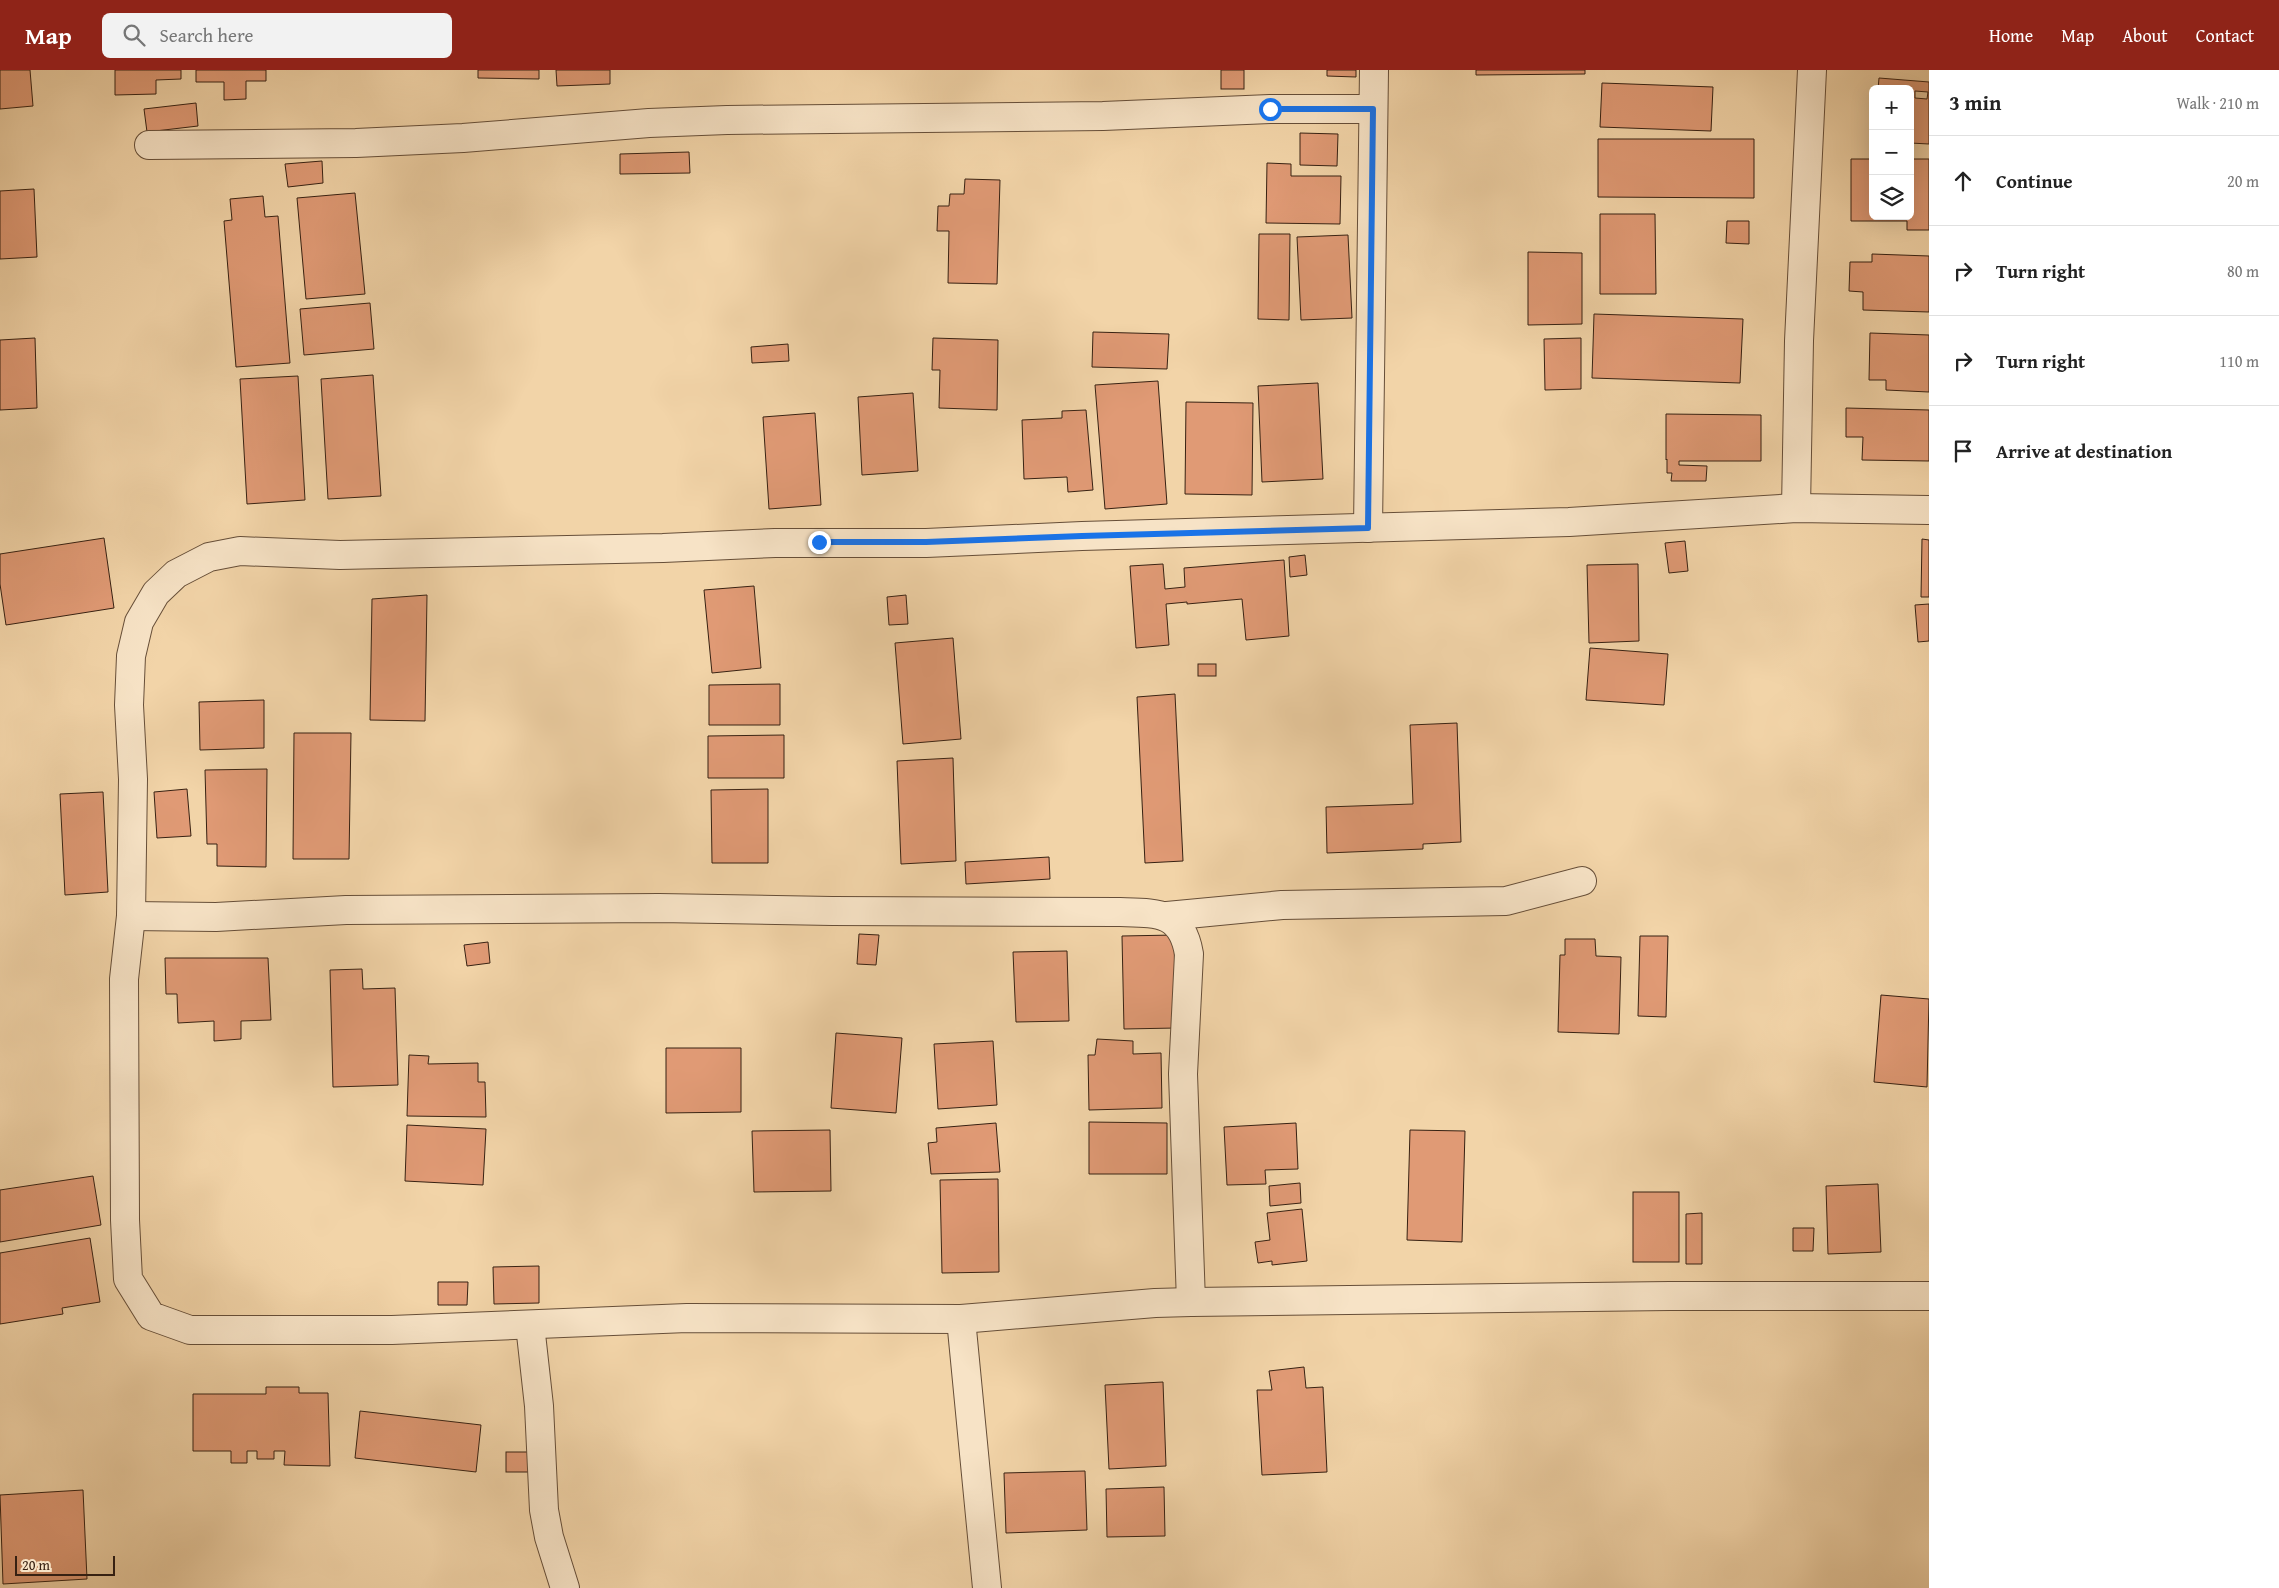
<!DOCTYPE html>
<html lang="en">
<head>
<meta charset="utf-8">
<style>
	:root { --surface:#fff; --page:#f2f2f2; --text:#222; --muted:#767676; --line:#e0e0e0; --accent:#8f2418 }
	body { margin:0; font-family:"Gentium Book Plus",serif; background:var(--page); color:var(--text) }
	.controls { position:absolute; right:15px; top:15px; display:grid; overflow:hidden; border-radius:8px; box-shadow:0 5px 20px #0002 }
	.controls button { width:45px; height:45px; display:grid; place-items:center; padding:0; border:0; border-bottom:1px solid var(--line); background:var(--surface); color:var(--text); font:25px sans-serif }
	.scale { position:absolute; left:15px; bottom:12px; width:100px; box-sizing:border-box; padding-left:5px; border:2px solid #372112; border-top:0; font-size:14px; line-height:18px; white-space:nowrap; color:#372112; -webkit-text-stroke:4px #f7e3c6; paint-order:stroke }
	.stop { position:absolute; width:15px; height:15px; margin:-11px; border:4px solid #1a73e8; border-radius:50%; background:#fff }
	.stop.end { background:#1a73e8; border-color:#fff; box-shadow:0 1px 5px #0008 }
	.list { margin:0; padding:0; list-style:none }
	h2 { display:flex; justify-content:space-between; align-items:center; height:65px; margin:0; padding:0 20px; font-size:21px }
	h2 small { font-size:16px; font-weight:400; color:var(--muted) }
	.list li { display:grid; grid-template-columns:32px 1fr auto; gap:15px; align-items:center; box-sizing:border-box; height:90px; padding:0 20px; border-top:1px solid var(--line) }
	.list b { display:block; font-size:19px; white-space:nowrap }
	.list em { font-size:16px; font-style:normal; color:var(--muted) }
	.icon { flex:none; width:28px; height:28px; fill:none; stroke:currentColor; stroke-width:2; stroke-linecap:round; stroke-linejoin:round }
	.map { position:relative; flex:none; width:1929px; height:1518px; overflow:hidden }
	header { display:flex; align-items:center; gap:30px; box-sizing:border-box; height:70px; padding:0 25px; background:var(--accent); color:#fff }
	header strong { font-size:24px }
	nav { display:flex; gap:28px; margin-inline-start:auto; font-size:18px }
	.search { width:350px; height:45px; background:var(--page); display:flex; align-items:center; gap:12px; box-sizing:border-box; padding:0 18px; border-radius:8px; color:var(--muted); font-size:19px }
	main { display:flex }
	aside { flex:1; background:var(--surface) }
	.map>svg:first-child { display:block }
</style>
</head>
<body>
<header>
<strong>Map</strong>
<div class="search"><svg class="icon" aria-label="search" viewBox="0 0 24 24"><circle cx="10" cy="10" r="6"/><path d="M15 15l6 6"/></svg>Search here</div>
<nav><a>Home</a><a>Map</a><a>About</a><a>Contact</a></nav>
</header>
<main>
<div class="map">
<svg width="1929" height="1518" viewBox="0 0 1929 1518">
	<rect width="100%" height="100%" fill="#f2d4a8"/>
	<filter id="stains"><feTurbulence type="fractalNoise" baseFrequency=".004" numOctaves="4"/><feColorMatrix values="0 0 0 0 .2 0 0 0 0 .09 0 0 0 0 .02 0 0 0 .5 -.17"/></filter>
	<radialGradient id="worn" r=".72"><stop offset=".6" stop-color="#630" stop-opacity="0"/><stop offset="1" stop-color="#630" stop-opacity=".3"/></radialGradient>
	<g fill="#e09a75" stroke="#372112" fill-rule="evenodd">
		<path d="M0 0H30L33 36 0 39Z"/>
		<path d="M115 0H181V9L156 10V24L115 25Z"/>
		<path d="M196 0H266V11H246V29L224 30V12H196Z"/>
		<path d="M478 0H539V9L478 8Z"/>
		<path d="M556 0H610V14L557 16Z"/>
		<rect x="1221" y="0" width="23" height="19"/>
		<path d="M1327 0H1356V7L1327 6Z"/>
		<path d="M1476 0H1585V4L1476 5Z"/>
		<path d="M1879 8 1929 12V74L1910 73V19H1878ZM1915 21 1928 22 1927 29 1915 28Z"/>
		<path d="M1602 13 1713 17 1711 61 1600 57Z"/>
		<path d="M196 33 198 56 147 62 144 39Z"/>
		<path d="M1300 63 1338 64 1337 96 1300 95Z"/>
		<path d="M1598 69H1754V128L1598 127Z"/>
		<path d="M689 82 690 103 620 104V84Z"/>
		<path d="M1851 89H1873V146H1910V89H1929V160H1907V151H1851Z"/>
		<path d="M322 91 323 113 288 117 285 94Z"/>
		<path d="M1267 93 1291 94V106H1341L1340 154 1266 153Z"/>
		<path d="M965 109 1000 110 997 214 948 213 949 161H937L938 136H949L950 124H964Z"/>
		<path d="M34 119 37 187 0 189V121Z"/>
		<path d="M355 123 365 224 306 229 297 128Z"/>
		<path d="M263 126 265 147 278 146 290 293 236 297 224 151 232 150 230 129Z"/>
		<path d="M1600 144H1655L1656 224H1600Z"/>
		<path d="M1727 151H1749V174L1726 173Z"/>
		<path d="M1259 164H1290L1289 250 1258 249Z"/>
		<path d="M1348 165 1352 248 1301 250 1297 167Z"/>
		<path d="M1528 182 1582 183V254L1528 255Z"/>
		<path d="M1872 184 1929 186V242L1863 240V222L1849 221 1850 192H1872Z"/>
		<path d="M370 233 374 279 304 285 300 239Z"/>
		<path d="M1594 244 1743 249 1740 313 1592 308Z"/>
		<path d="M1093 262 1169 264 1167 299 1092 297Z"/>
		<path d="M1870 263 1929 265V322L1886 320V310H1869Z"/>
		<path d="M35 268 37 338 0 340V270Z"/>
		<path d="M933 268 998 270 997 340 939 338 940 300H932Z"/>
		<path d="M1581 268V319L1545 320 1544 269Z"/>
		<path d="M788 274 789 291 752 293 751 277Z"/>
		<path d="M373 305 381 426 328 429 321 309Z"/>
		<path d="M298 306 305 430 247 434 240 309Z"/>
		<path d="M1158 311 1167 434 1105 439 1095 315Z"/>
		<path d="M1318 313 1323 409 1262 412 1258 316Z"/>
		<path d="M913 323 918 401 862 405 858 327Z"/>
		<path d="M1186 332 1253 333 1252 425 1185 424Z"/>
		<path d="M1846 338 1929 340V391L1862 390 1863 367H1846Z"/>
		<path d="M1086 340 1093 420 1068 422 1067 407 1024 409 1022 350 1062 348V341Z"/>
		<path d="M815 343 821 435 769 439 763 347Z"/>
		<path d="M1666 344 1761 345V391H1679V395L1707 396 1706 411H1671L1672 403H1667V389L1666 390Z"/>
		<path d="M104 468 114 538 6 555 0 514V484Z"/>
		<path d="M1922 469 1929 470V527H1921Z"/>
		<path d="M1685 471 1688 501 1669 503 1665 473Z"/>
		<path d="M1305 485 1307 505 1290 507 1289 487Z"/>
		<path d="M1284 490 1289 566 1246 570 1242 529 1187 534V532L1166 534 1169 575 1136 578 1130 496 1163 494 1165 519 1185 517 1184 498Z"/>
		<path d="M1638 494 1639 571 1589 573 1587 495Z"/>
		<path d="M754 516 761 598 712 603 704 520Z"/>
		<path d="M427 525 425 651 370 650 372 529Z"/>
		<path d="M906 525 908 554 889 555 887 527Z"/>
		<path d="M1929 534V571L1918 572 1915 535Z"/>
		<path d="M953 568 961 669 903 674 895 573Z"/>
		<path d="M1590 578 1668 584 1664 635 1586 630Z"/>
		<rect x="1198" y="594" width="18" height="12"/>
		<path d="M780 614V655H709V615Z"/>
		<path d="M1175 624 1183 791 1145 793 1137 627Z"/>
		<path d="M264 630V678L200 680 199 632Z"/>
		<path d="M1457 653 1461 772 1423 774V779L1327 783 1326 737 1413 734 1410 655Z"/>
		<path d="M294 663H351L349 789H293Z"/>
		<path d="M784 665V708H708V666Z"/>
		<path d="M953 688 956 791 901 794 897 691Z"/>
		<path d="M267 699 266 797 217 796V774H207L205 700Z"/>
		<path d="M187 719 191 766 157 768 154 722Z"/>
		<path d="M768 719V793H712L711 720Z"/>
		<path d="M103 722 108 822 65 825 60 724Z"/>
		<path d="M1049 787 1050 809 966 814 965 792Z"/>
		<path d="M859 864 879 865 876 895 857 894Z"/>
		<path d="M1174 865 1176 958 1124 959 1122 866Z"/>
		<path d="M1640 866H1668L1666 947 1638 946Z"/>
		<path d="M1565 869H1595L1596 886 1621 887 1619 964 1558 962 1560 885H1565Z"/>
		<path d="M488 872 490 893 467 896 464 875Z"/>
		<path d="M1067 881 1069 951 1016 952 1013 882Z"/>
		<path d="M165 888H268L271 950 241 951V969L214 971V951L178 953 177 924H166Z"/>
		<path d="M362 899 363 919 395 918 398 1015 333 1017 330 900Z"/>
		<path d="M1881 925 1929 929 1927 1017 1874 1012Z"/>
		<path d="M836 963 902 968 896 1043 831 1038Z"/>
		<path d="M1097 969 1133 971V984L1161 983 1162 1038 1089 1040 1088 985H1095Z"/>
		<path d="M993 971 997 1035 938 1039 934 974Z"/>
		<path d="M666 978H741V1042L666 1043Z"/>
		<path d="M409 985 429 986 428 994 478 993V1012H485L486 1047 407 1046Z"/>
		<path d="M1089 1052 1167 1053V1104H1089Z"/>
		<path d="M996 1053 1000 1102 931 1104 928 1073 937 1072 936 1058Z"/>
		<path d="M1296 1053 1298 1099 1265 1100 1266 1114 1227 1115 1224 1057Z"/>
		<path d="M407 1055 486 1059 483 1115 405 1111Z"/>
		<path d="M830 1060 831 1121 754 1122 752 1061Z"/>
		<path d="M1410 1060 1465 1061 1462 1172 1407 1170Z"/>
		<path d="M93 1106 101 1155 0 1172V1120Z"/>
		<path d="M998 1109 999 1202 942 1203 940 1110Z"/>
		<path d="M1300 1113 1301 1133 1270 1136 1269 1116Z"/>
		<path d="M1878 1114 1881 1182 1828 1184 1826 1116Z"/>
		<rect x="1633" y="1122" width="46" height="70"/>
		<path d="M1302 1139 1307 1191 1272 1195V1191L1258 1193 1255 1172 1270 1170 1267 1143Z"/>
		<path d="M1702 1143V1194H1686V1144Z"/>
		<path d="M1793 1158H1814L1813 1181H1793Z"/>
		<path d="M90 1168 100 1232 62 1238 63 1244 0 1254V1183Z"/>
		<path d="M539 1196V1233L494 1234 493 1197Z"/>
		<path d="M438 1212H468L467 1235H438Z"/>
		<path d="M1304 1297 1306 1318 1323 1317 1327 1402 1262 1405 1257 1320H1272L1269 1301Z"/>
		<path d="M1163 1312 1166 1396 1109 1399 1105 1315Z"/>
		<path d="M266 1317H299V1323H328L330 1396 284 1395 285 1381H274V1389H257V1381H247V1393H231V1381H193V1324H266Z"/>
		<path d="M360 1341 481 1355 476 1402 355 1388Z"/>
		<rect x="506" y="1382" width="27" height="20"/>
		<path d="M1085 1401 1087 1460 1006 1463 1004 1403Z"/>
		<path d="M1164 1417 1165 1466 1107 1467 1106 1419Z"/>
		<path d="M83 1420 87 1509 3 1514 0 1425Z"/>
	</g>
	<g fill="none" stroke-linecap="round" stroke-linejoin="round">
		<defs>
			<g id="minor">
				<path d="M149 75 356 73 463 68 649 53 727 50 1103 46 1270 39H1373"/>
				<path d="M1796 438 1799 271 1812 0"/>
				<path d="M1929 440 1796 438 1569 452 1082 466 926 473H775L663 478 340 485 240 481 209 487 176 504 156 523 139 552 131 586 129 635 133 709 131 846 124 909 125 1150 128 1209 151 1246 190 1260H392L687 1248 961 1249 1155 1233 1191 1232 1670 1226H1929"/>
				<path d="M1368 458 1374 0"/>
				<path d="M131 846 216 847 346 840 659 838 832 841 1120 842C1157 843 1182 841 1189 884L1183 1004 1191 1232"/>
				<path d="M1167 846 1282 835 1506 831 1582 811"/>
				<path d="M961 1249 987 1518"/>
				<path d="M530 1255 539 1336 544 1440 549 1467 565 1518"/>
			</g>
		</defs>
		<use href="#minor" stroke="#664e38" stroke-width="30"/>
		<use href="#minor" stroke="#f7e3c6" stroke-width="28"/>
	</g>
	<g fill="none" stroke-linecap="round" stroke-linejoin="round">
		<path stroke="#1a73e8" stroke-width="6" d="M819 472H926L1082 466 1368 458 1373 39H1270"/>
	</g>
	<rect width="100%" height="100%" filter="url(#stains)"/>
	<rect width="100%" height="100%" fill="url(#worn)"/>
</svg>
<div class="controls">
<button>+</button>
<button>−</button>
<button><svg class="icon" aria-label="layers" viewBox="0 0 24 24"><path d="M12 4l9 5-9 5-9-5zM3 14l9 5 9-5"/></svg></button>
</div>
<div class="scale">20 m</div>
<div class="stop" style="left:1270px;top:39px"></div>
<div class="stop end" style="left:819px;top:472px"></div>
</div>
<aside>
<h2>3 min<small>Walk · 210 m</small></h2>
<ul class="list">
<li><svg class="icon" aria-label="ahead" viewBox="0 0 24 24"><path d="M12 20V5M6 11l6-6 6 6"/></svg><div><b>Continue</b></div><em>20 m</em></li>
<li><svg class="icon" aria-label="right" viewBox="0 0 24 24"><path d="M7 20v-9h11M14 6l5 5-5 5"/></svg><div><b>Turn right</b></div><em>80 m</em></li>
<li><svg class="icon" aria-label="right" viewBox="0 0 24 24"><path d="M7 20v-9h11M14 6l5 5-5 5"/></svg><div><b>Turn right</b></div><em>110 m</em></li>
<li><svg class="icon" aria-label="arrive" viewBox="0 0 24 24"><path d="M6 21V4h12l-3 4 3 4H6"/></svg><div><b>Arrive at destination</b></div></li>
</ul>
</aside>
</main>
</body>
</html>
